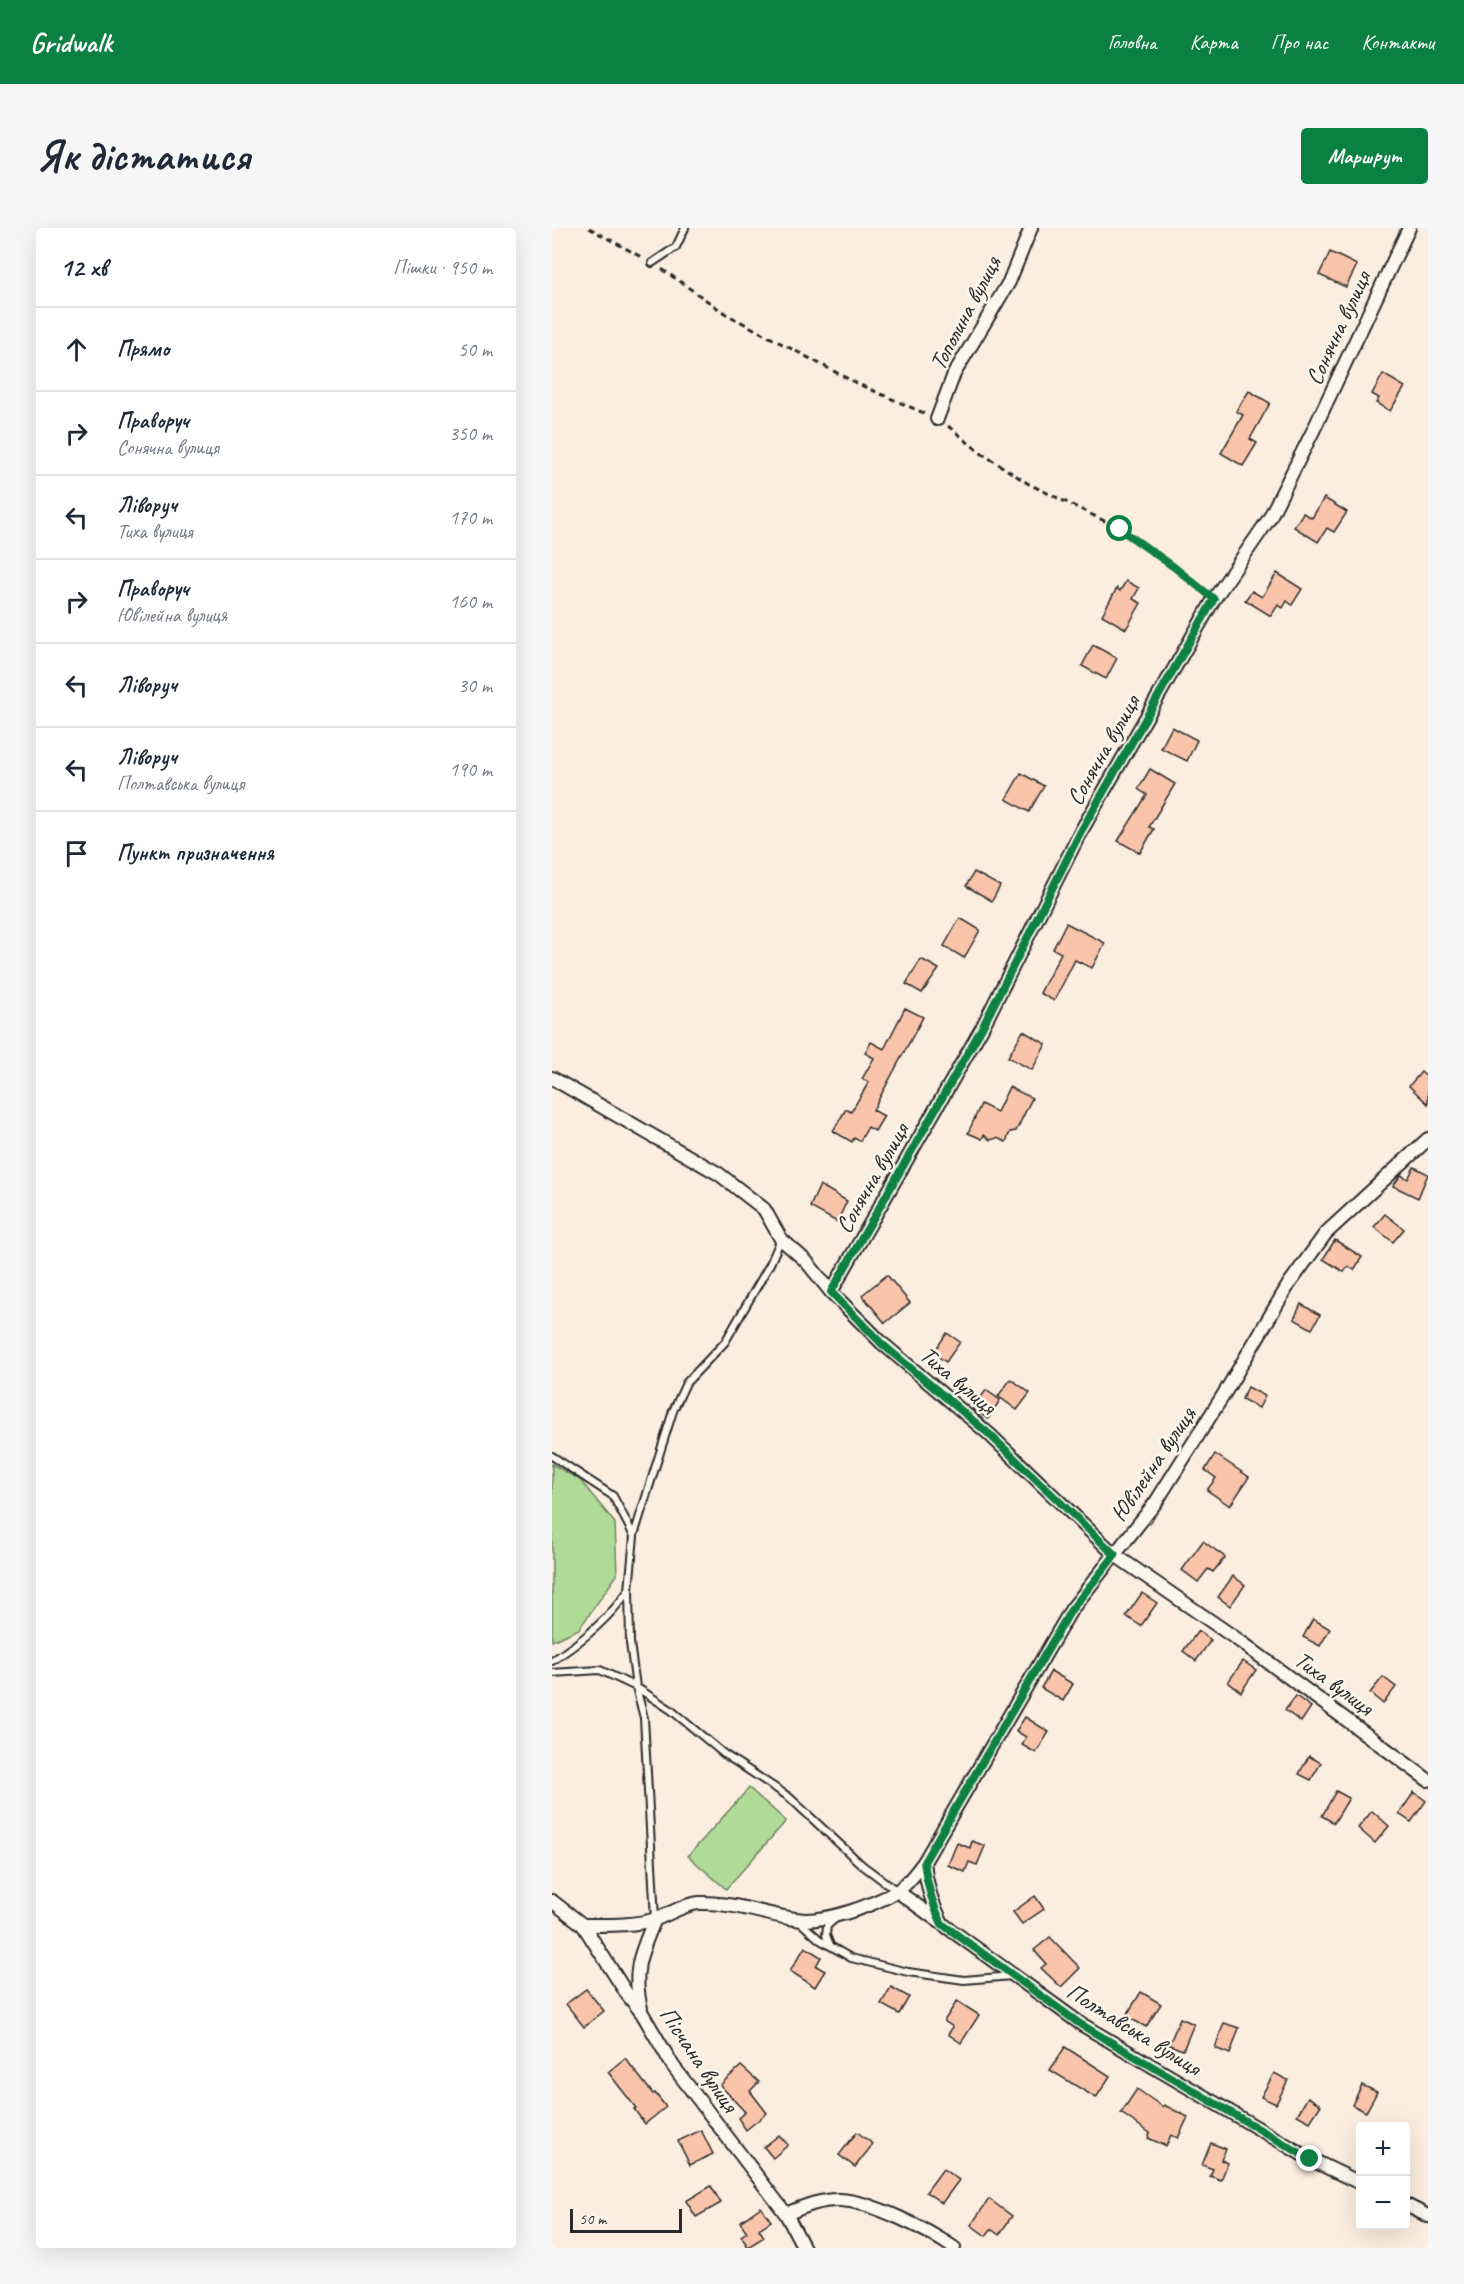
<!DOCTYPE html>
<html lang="uk">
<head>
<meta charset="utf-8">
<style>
	:root { --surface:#fff; --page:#f6f6f7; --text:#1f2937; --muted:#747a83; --line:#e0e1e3; --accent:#0b8043 }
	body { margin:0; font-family:Caveat,sans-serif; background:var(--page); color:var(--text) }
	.controls { position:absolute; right:18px; bottom:18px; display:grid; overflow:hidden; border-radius:6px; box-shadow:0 6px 24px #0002 }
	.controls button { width:54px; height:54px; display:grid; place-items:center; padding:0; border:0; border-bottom:2px solid var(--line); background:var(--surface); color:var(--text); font:30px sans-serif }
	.scale { position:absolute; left:18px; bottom:15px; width:112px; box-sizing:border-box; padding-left:6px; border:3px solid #2b2b2b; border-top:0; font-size:16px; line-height:21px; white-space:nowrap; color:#2b2b2b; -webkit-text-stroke:4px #fbf7ec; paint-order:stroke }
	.stop { position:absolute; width:18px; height:18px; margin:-14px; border:4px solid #0b8043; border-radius:50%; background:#fff }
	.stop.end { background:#0b8043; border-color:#fff; box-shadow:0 2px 6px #0008 }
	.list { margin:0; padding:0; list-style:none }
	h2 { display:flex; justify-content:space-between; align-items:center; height:78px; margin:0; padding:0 24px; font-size:26px }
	h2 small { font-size:20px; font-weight:400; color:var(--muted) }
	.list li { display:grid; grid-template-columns:39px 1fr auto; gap:18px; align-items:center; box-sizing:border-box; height:84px; padding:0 24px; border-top:2px solid var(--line) }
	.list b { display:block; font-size:22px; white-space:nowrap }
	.list p { margin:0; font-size:20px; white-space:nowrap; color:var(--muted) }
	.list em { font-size:20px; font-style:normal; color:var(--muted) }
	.icon { flex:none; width:33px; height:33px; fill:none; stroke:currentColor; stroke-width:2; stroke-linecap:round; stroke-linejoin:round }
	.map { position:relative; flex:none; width:876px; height:2020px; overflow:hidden; border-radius:6px }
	header { display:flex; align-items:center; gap:36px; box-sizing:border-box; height:84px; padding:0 30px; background:var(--accent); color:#fff }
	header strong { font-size:28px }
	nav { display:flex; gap:33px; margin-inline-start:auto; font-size:21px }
	.intro { display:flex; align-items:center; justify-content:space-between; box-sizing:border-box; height:144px; padding:0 36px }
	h1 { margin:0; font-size:42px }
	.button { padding:15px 27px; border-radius:6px; background:var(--accent); color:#fff; font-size:21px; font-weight:700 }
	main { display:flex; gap:36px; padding:0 36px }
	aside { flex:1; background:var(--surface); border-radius:6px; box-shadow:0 6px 24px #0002 }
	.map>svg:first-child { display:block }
</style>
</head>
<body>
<header>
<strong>Gridwalk</strong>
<nav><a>Головна</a><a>Карта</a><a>Про нас</a><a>Контакти</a></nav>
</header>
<div class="intro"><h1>Як дістатися</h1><a class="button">Маршрут</a></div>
<main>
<aside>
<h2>12 хв<small>Пішки · 950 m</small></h2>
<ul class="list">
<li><svg class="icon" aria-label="ahead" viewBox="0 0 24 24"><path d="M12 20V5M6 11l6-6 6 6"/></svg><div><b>Прямо</b></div><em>50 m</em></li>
<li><svg class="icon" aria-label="right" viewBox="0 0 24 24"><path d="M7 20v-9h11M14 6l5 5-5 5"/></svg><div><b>Праворуч</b><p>Сонячна вулиця</p></div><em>350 m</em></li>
<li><svg class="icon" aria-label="left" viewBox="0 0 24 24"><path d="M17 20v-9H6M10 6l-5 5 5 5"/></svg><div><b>Ліворуч</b><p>Тиха вулиця</p></div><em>170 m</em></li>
<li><svg class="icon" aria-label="right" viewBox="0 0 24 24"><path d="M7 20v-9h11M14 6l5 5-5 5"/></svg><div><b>Праворуч</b><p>Ювілейна вулиця</p></div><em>160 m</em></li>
<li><svg class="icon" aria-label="left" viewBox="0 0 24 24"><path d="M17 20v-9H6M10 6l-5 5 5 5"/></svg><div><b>Ліворуч</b></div><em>30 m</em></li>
<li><svg class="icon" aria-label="left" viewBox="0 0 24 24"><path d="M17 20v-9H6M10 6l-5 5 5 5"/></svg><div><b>Ліворуч</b><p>Полтавська вулиця</p></div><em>190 m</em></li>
<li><svg class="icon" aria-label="arrive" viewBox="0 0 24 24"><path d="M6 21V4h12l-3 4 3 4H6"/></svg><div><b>Пункт призначення</b></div></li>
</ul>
</aside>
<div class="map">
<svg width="876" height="2020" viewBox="0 0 876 2020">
	<rect width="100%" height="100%" fill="#fbeddf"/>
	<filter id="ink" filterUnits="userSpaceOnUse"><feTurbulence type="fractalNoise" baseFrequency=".0167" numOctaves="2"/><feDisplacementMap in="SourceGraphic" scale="12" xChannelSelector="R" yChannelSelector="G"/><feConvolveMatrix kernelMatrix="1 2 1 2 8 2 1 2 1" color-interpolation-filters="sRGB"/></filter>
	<g filter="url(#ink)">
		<g fill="#b0da97" stroke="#6e8261" stroke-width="1.5">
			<path d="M0 1236 28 1252 63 1295 65 1347 27 1401 0 1413Z"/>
			<path d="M197 1560 234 1593 174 1661 136 1628Z"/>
		</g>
		<g fill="#f9c4aa" stroke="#2b2b2b" stroke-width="1.5">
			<path d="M778 24 805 37 794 59 767 47Z"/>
			<path d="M831 146 853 159 838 183 824 175 827 170 820 166Z"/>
			<path d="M697 163 718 175 698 211 705 215 691 238 669 225 691 187 684 183Z"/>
			<path d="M772 270 795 284 782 304 775 300 766 314 742 299 751 285 760 290Z"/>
			<path d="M725 345 750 361 740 377 735 373 731 380 726 377 719 388 693 372 700 363 710 369Z"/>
			<path d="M574 353 587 360 581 371 589 375 574 401 550 387 565 360 568 363Z"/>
			<path d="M541 417 565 430 554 451 530 438Z"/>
			<path d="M620 499 645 512 635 533 609 520Z"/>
			<path d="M598 541 623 556 597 599 602 601 588 625 566 613 595 567 586 561Z"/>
			<path d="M469 545 492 558 477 584 454 571Z"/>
			<path d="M422 644 448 658 440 673 414 658Z"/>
			<path d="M408 690 428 702 412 730 392 718Z"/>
			<path d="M514 695 553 715 540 740 523 732 502 773 488 765 509 725 501 721Z"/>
			<path d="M369 731 387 741 370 765 354 756Z"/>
			<path d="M353 780 371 789 321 882 332 888 323 903 316 899 308 913 302 910 300 914 281 903 294 881 299 884 317 854 310 851 322 830 313 825 319 814 332 821Z"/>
			<path d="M471 803 494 816 480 842 456 829Z"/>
			<path d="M869 844 876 850V876L857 858Z"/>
			<path d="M457 859 480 870 464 903 458 904 454 914 445 910 438 912 432 907 430 911 416 905 429 876 445 884Z"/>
			<path d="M862 939 876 946 866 970 841 958 849 947 856 951Z"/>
			<path d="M268 957 295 973 285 994 258 979Z"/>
			<path d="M833 986 852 1001 841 1014 822 999Z"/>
			<path d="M783 1012 810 1029 802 1042 796 1038 792 1044 771 1031Z"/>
			<path d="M335 1047 358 1075 333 1095 310 1067Z"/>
			<path d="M749 1076 768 1087 760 1101 742 1091Z"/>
			<path d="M395 1105 408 1114 394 1134 381 1125Z"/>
			<path d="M459 1151 478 1165 465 1182 446 1168Z"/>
			<path d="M696 1159 713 1168 707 1180 690 1171Z"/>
			<path d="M434 1162 448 1172 436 1191 421 1181Z"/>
			<path d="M663 1226 697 1249 678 1278 655 1262 664 1250 653 1242Z"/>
			<path d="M651 1313 673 1329 661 1344 656 1341 646 1354 630 1342Z"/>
			<path d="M681 1348 693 1357 678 1378 666 1369Z"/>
			<path d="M590 1365 605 1375 589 1398 574 1388Z"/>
			<path d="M761 1391 778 1401 768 1418 751 1409Z"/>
			<path d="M646 1403 659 1412 644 1433 631 1423Z"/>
			<path d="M691 1433 704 1442 689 1464 676 1454Z"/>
			<path d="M499 1443 521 1456 511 1473 489 1460Z"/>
			<path d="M831 1449 844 1459 831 1476 818 1465Z"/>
			<path d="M744 1468 759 1479 749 1494 733 1482Z"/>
			<path d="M473 1489 497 1504 484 1525 470 1517 474 1509 464 1503Z"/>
			<path d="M757 1528 769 1535 759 1552 747 1546Z"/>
			<path d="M784 1563 797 1570 782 1595 770 1588Z"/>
			<path d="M862 1564 874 1573 859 1594 847 1586Z"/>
			<path d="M820 1583 837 1598 823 1615 806 1600Z"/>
			<path d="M420 1613 433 1618 425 1637 417 1634 413 1644 396 1637 405 1615 418 1620Z"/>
			<path d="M483 1668 492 1681 470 1696 461 1684Z"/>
			<path d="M498 1709 528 1740 509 1759 489 1740 494 1736 482 1722Z"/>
			<path d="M253 1719 269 1729 264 1738 273 1743 263 1759 238 1743Z"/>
			<path d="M339 1759 357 1769 347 1786 329 1776Z"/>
			<path d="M34 1761 52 1783 32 1799 14 1776Z"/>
			<path d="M589 1764 609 1776 594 1799 574 1788Z"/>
			<path d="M405 1773 427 1787 409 1815 396 1806 401 1799 392 1793Z"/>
			<path d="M628 1790 642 1796 631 1822 617 1817Z"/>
			<path d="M672 1795 687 1800 678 1826 663 1820Z"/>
			<path d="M513 1819 558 1848 544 1870 498 1842Z"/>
			<path d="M73 1830 101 1866 103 1865 114 1879 93 1896 82 1881 84 1880 56 1844Z"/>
			<path d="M189 1838 207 1854 198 1863 215 1885 194 1902 186 1890 193 1884 168 1857Z"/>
			<path d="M722 1845 736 1852 724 1876 709 1869Z"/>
			<path d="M810 1857 825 1864 814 1884 800 1877Z"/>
			<path d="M585 1861 611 1879 612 1877 636 1889 626 1910 619 1907 614 1918 596 1910 598 1905 569 1885Z"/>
			<path d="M756 1869 769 1877 758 1894 745 1887Z"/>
			<path d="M149 1902 161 1926 138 1937 126 1913Z"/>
			<path d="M305 1904 321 1916 303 1939 287 1927Z"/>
			<path d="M227 1907 236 1917 221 1930 212 1919Z"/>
			<path d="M659 1915 674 1921 669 1932 676 1935 669 1952 658 1948 661 1941 650 1937Z"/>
			<path d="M391 1941 407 1952 390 1975 374 1964Z"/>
			<path d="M159 1958 169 1975 144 1989 134 1973Z"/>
			<path d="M437 1971 460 1988 447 2007 439 2001 434 2008 419 1997Z"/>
			<path d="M209 1979 219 1993 207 2001 212 2009 196 2019 189 2008 195 2004 188 1994Z"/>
		</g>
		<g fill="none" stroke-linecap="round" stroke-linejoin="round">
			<defs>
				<g id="service">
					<path d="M100 35 124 19 133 0"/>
					<path d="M0 1228 61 1268 82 1308 77 1362 78 1415 84 1459 92 1490 103 1691"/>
					<path d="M82 1307 121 1183 134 1155 173 1114 218 1036 229 1011"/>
					<path d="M0 1433C29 1414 56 1392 76 1363"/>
					<path d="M0 1445 48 1442 84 1459 119 1482 172 1526 237 1569 310 1637 345 1663"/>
					<path d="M248 1694 268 1712 299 1730 356 1744 412 1752 460 1748"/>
					<path d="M278 1717 274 1707 275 1698 284 1690"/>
				</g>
				<g id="minor">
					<path d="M385 191 402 146 457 54 479 0"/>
					<path d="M0 850 167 946 212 981 229 1011 254 1033 279 1064 330 1115 437 1206 563 1327 689 1414 876 1552"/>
					<path d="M279 1064 430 800 528 605 662 371 717 291 761 203 857 0"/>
					<path d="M372 1634C374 1655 379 1674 389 1693"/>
					<path d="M345 1663 529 1796 758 1931 808 1955"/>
					<path d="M0 1673 31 1697 75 1766 90 1785 121 1838 234 1986 252 2020"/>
					<path d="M31 1697C54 1697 82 1698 104 1691 118 1686 132 1676 147 1675 180 1674 211 1686 243 1691 271 1696 319 1678 344 1664 355 1657 364 1645 372 1634L519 1382 604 1274 672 1166 737 1056 774 1005 876 911"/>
					<path d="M89 1781C80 1743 88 1726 103 1691"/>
					<path d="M854 1977 876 1988"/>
					<path d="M234 1986C251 1979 269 1971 288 1972 319 1973 376 2002 402 2020"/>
				</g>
			</defs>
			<use href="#service" stroke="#2b2b2b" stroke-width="10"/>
			<use href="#minor" stroke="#2b2b2b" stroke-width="16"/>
			<g stroke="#2b2b2b" stroke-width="3" stroke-dasharray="6 4.5" stroke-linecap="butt">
				<path d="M37 0 91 30"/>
				<path d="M110 41 174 86 304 155 374 186"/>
				<path d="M396 198 429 225 477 256 569 301 652 362"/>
			</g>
			<use href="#service" stroke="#fbf7ec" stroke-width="6"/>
			<use href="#minor" stroke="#fbf7ec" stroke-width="12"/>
		</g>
	</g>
	<g fill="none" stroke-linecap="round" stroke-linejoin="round" filter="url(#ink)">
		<path stroke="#0b8043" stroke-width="8" d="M568 301 622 339 662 371 528 605 430 800 279 1064 330 1116 437 1206 563 1327 519 1382 372 1634C375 1657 380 1676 390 1696L528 1796 758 1931"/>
	</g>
	<g text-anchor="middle" stroke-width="5" stroke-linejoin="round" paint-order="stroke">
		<g font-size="24" fill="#2b2b2b" stroke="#fbf7ec">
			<text transform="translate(413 85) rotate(-62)" y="8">Тополина вулиця</text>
			<text transform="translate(786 100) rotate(-65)" y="8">Сонячна вулиця</text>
			<text transform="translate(551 522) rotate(-60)" y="8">Сонячна вулиця</text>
			<text transform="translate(320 950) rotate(-60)" y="8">Сонячна вулиця</text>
			<text transform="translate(406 1152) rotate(40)" y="8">Тиха вулиця</text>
			<text transform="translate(601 1236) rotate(-56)" y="8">Ювілейна вулиця</text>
			<text transform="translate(782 1455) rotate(36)" y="8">Тиха вулиця</text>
			<text transform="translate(582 1801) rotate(32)" y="8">Полтавська вулиця</text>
			<text transform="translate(147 1831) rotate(56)" y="8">Пісчана вулиця</text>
		</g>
	</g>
</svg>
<div class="controls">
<button>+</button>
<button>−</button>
</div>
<div class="scale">50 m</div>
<div class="stop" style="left:568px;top:301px"></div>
<div class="stop end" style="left:758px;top:1931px"></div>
</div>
</main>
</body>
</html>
